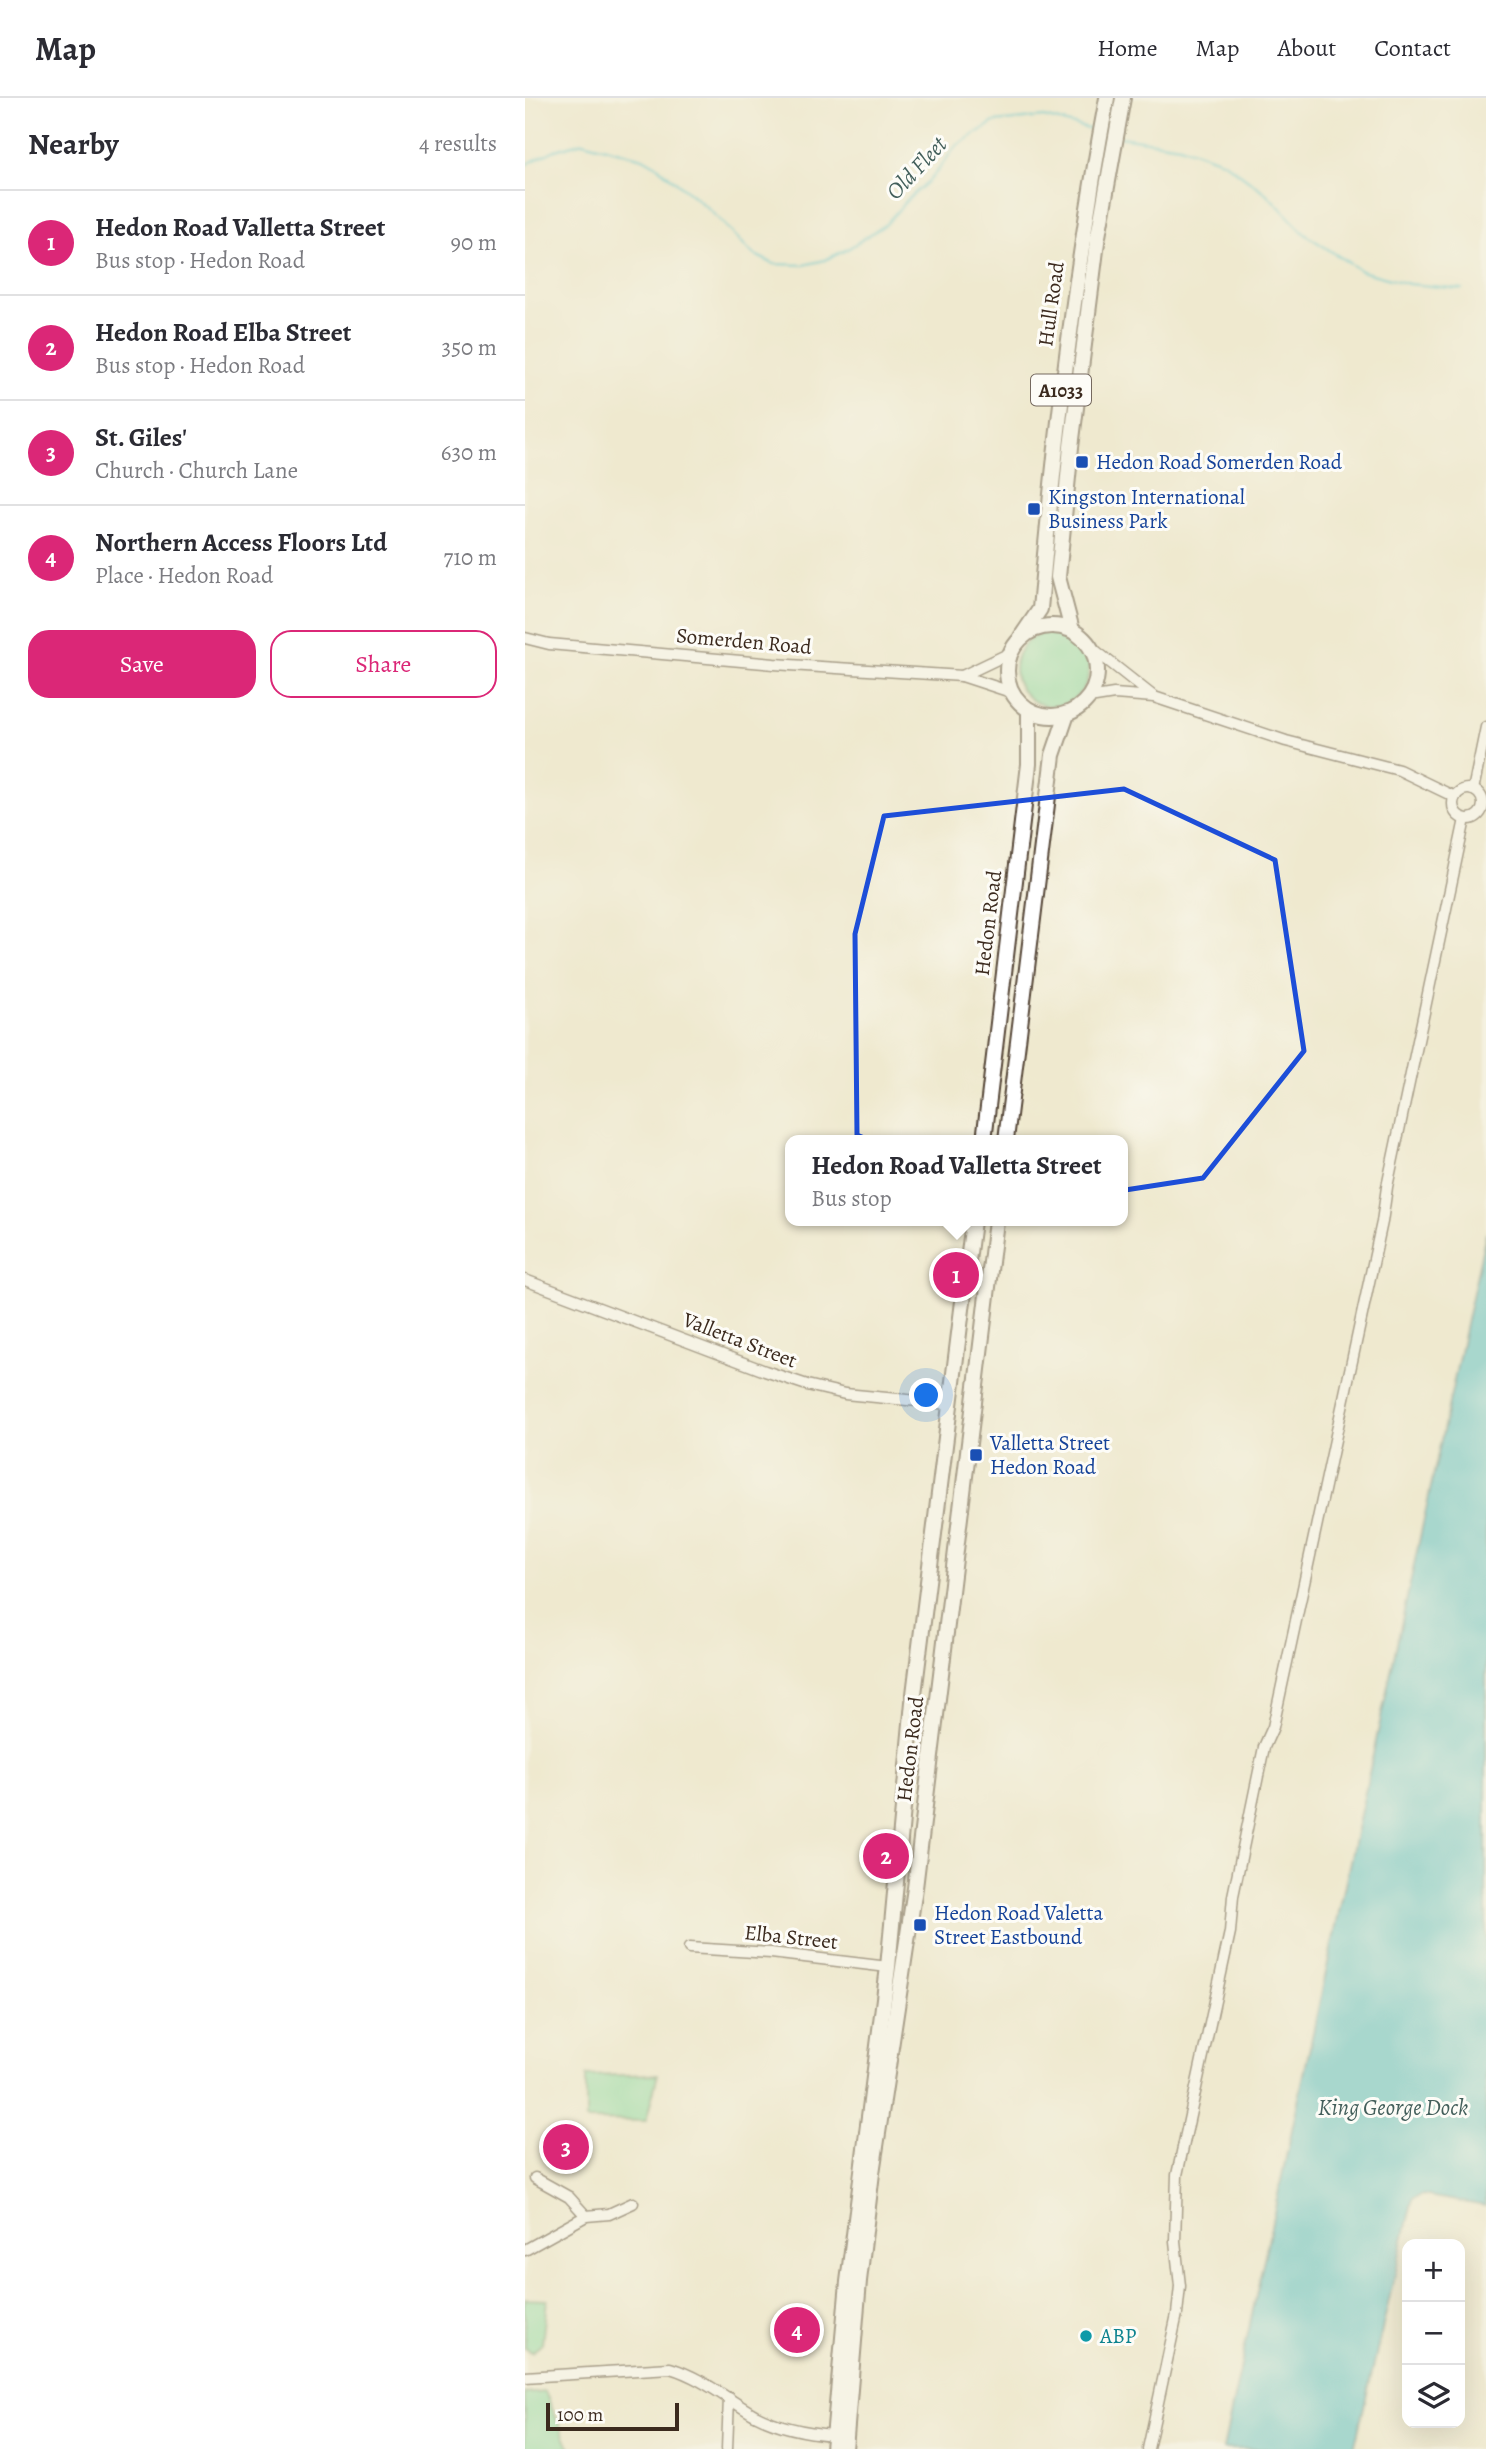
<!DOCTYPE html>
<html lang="en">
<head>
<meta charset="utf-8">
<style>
	:root { --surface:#fff; --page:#f7f7f7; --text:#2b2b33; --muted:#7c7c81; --line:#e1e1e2; --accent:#db2777 }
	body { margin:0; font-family:Alegreya,serif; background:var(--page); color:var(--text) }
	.controls { position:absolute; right:21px; bottom:21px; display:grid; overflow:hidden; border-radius:14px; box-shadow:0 7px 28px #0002 }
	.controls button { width:63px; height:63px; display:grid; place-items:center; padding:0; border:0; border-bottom:2px solid var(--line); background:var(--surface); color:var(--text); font:35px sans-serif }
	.scale { position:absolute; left:21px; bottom:18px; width:133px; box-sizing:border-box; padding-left:7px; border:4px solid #3b2a1e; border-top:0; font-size:19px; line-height:24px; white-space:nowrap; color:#3b2a1e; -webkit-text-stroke:5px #fdfcf7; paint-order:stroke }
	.you { position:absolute; left:402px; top:1298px; width:24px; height:24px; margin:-18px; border:5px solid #fff; border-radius:50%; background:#1a73e8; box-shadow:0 0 0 10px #1a73e833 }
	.badge { display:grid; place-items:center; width:46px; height:46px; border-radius:50%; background:var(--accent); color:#fff; font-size:23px; font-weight:700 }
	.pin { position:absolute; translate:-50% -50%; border:4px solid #fff; box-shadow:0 2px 7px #0006 }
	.popup { position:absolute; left:260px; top:1037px; width:343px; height:91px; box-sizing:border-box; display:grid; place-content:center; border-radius:14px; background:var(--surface); filter:drop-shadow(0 2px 5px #0005); font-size:23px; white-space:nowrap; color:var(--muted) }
	.popup b { font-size:26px; color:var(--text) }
	.popup::after { content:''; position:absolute; left:50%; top:100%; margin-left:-14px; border:14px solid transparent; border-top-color:var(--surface) }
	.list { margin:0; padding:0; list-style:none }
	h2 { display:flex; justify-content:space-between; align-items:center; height:91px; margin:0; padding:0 28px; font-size:30px }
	h2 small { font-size:23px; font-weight:400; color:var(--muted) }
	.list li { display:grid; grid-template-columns:46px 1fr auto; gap:21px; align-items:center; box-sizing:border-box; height:105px; padding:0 28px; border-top:2px solid var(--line) }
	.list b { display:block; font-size:26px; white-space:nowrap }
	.list p { margin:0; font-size:23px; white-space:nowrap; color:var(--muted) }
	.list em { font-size:23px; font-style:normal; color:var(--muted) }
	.actions { display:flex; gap:14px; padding:21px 28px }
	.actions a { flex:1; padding:16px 0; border:2px solid var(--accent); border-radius:21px; text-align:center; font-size:24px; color:var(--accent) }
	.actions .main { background:var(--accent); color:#fff }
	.icon { flex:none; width:38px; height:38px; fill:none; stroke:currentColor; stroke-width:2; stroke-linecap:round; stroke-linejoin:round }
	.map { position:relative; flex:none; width:961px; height:2351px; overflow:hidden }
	header { display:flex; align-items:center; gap:42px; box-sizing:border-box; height:98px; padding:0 35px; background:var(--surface); border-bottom:2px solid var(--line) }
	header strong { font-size:33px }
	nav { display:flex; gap:38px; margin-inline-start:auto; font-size:24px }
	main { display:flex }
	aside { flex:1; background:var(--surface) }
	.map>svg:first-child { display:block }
</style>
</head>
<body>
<header>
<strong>Map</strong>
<nav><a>Home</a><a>Map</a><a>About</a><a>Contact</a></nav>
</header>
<main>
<aside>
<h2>Nearby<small>4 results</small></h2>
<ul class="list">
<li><span class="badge">1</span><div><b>Hedon Road Valletta Street</b><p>Bus stop · Hedon Road</p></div><em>90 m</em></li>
<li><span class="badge">2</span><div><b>Hedon Road Elba Street</b><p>Bus stop · Hedon Road</p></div><em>350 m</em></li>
<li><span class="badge">3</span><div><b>St. Giles'</b><p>Church · Church Lane</p></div><em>630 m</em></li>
<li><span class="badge">4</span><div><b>Northern Access Floors Ltd</b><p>Place · Hedon Road</p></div><em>710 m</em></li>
</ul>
<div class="actions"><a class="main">Save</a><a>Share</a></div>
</aside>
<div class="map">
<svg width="961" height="2351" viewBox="0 0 961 2351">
	<rect width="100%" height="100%" fill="#fdfcf7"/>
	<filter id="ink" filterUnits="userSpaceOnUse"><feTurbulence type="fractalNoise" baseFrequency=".0143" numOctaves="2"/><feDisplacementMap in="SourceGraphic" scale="14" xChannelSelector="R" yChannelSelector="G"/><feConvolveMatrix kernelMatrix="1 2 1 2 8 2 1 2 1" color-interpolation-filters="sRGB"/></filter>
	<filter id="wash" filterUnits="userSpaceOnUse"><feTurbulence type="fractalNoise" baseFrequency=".00686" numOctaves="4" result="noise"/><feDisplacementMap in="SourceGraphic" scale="28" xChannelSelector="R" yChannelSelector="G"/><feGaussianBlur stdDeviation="1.57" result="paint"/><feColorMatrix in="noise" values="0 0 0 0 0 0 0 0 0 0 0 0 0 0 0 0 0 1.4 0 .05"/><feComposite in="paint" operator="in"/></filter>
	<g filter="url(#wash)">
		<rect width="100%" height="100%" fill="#efe9cf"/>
		<g fill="#7fd89d" stroke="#5d815e" stroke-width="2">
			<circle cx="527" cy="571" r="37"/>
			<path d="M133 1976 121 2023 61 2022V1978Z"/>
			<path d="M0 2201 22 2202 17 2246 7 2254 0 2251Z"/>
			<path d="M20 2294 45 2351H0V2296Z"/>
		</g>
		<path fill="#53c1cb" stroke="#477674" stroke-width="2" d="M961 1134V2108L897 2097 888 2100 829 2351H698Z"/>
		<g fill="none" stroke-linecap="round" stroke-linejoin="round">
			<g stroke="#53c1cb" stroke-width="2.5">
				<path d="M595 39 655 48 699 64 742 96 780 136 836 173 884 186 937 191"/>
				<path d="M0 67 30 52 58 44 118 60 132 68 184 111 228 156 249 166 279 167 300 162 321 152 361 126 381 103 407 80 431 48 469 24 519 19 571 33"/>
			</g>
		</g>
	</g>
	<g filter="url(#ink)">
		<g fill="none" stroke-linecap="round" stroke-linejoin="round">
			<defs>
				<g id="minor">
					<path d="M0 540 24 546 249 566 437 578 486 594"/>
					<path d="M567 550 629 599"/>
					<path d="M437 578 485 555"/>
					<path d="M564 600 589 596 629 599 761 643 874 672 930 699"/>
					<circle cx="943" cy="706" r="15"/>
					<path d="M948 692 961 629"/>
					<path d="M0 1182 240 1273 282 1287 320 1296 424 1306"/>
					<path d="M164 1850 246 1855 363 1869"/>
					<path d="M61 2118 84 2116 108 2105"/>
					<path d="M0 2152 61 2118 44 2099 10 2080"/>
					<path d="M0 2279 145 2270C176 2279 202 2301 230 2317 255 2330 281 2335 309 2337"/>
					<path d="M202 2351 204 2300"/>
					<path d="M623 2351 652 2216 655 2188 650 2143 652 2077 705 1834 708 1798 739 1649 748 1629 857 1124 862 1089 940 721"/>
				</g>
				<g id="highway">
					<circle cx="527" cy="573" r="45"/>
					<path d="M547 532 533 479 546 349 572 144 598 0"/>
					<path d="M496 539 515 511C530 340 550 170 582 0"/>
					<path d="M459 1042 504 666V612"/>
					<path d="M481 1042 528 657 542 616"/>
					<path d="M308 2351 323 2184 363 1869 388 1604 448 1123"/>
					<path d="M320 2351 334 2183 347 2075 390 1790 471 1123"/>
				</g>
			</defs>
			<use href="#minor" stroke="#564739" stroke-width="13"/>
			<use href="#highway" stroke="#564739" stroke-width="18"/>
			<use href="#minor" stroke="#fff" stroke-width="10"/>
			<use href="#highway" stroke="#fff" stroke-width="14"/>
		</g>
	</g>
	<path d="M0 0H961V2351H0ZM599 691 750 762 779 953 678 1080 503 1107 332 1037 330 836 359 718Z" fill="#efe9cf" fill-opacity=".55" fill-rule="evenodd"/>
	<path fill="none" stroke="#1d4ed8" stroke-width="5" stroke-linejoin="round" d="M599 691 750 762 779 953 678 1080 503 1107 332 1037 330 836 359 718Z"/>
	<g fill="#1a4fb4" stroke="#fdfcf7" stroke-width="2.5">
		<rect x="550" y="357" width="14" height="14" rx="3.5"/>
		<rect x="502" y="404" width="14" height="14" rx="3.5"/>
		<rect x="444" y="1350" width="14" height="14" rx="3.5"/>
		<rect x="388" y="1820" width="14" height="14" rx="3.5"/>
	</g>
	<circle fill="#0f9aa8" stroke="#fdfcf7" stroke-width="2.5" cx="561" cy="2238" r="7"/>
	<g text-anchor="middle" stroke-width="6" stroke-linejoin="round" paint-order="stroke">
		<rect fill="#fdfcf7" stroke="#75695f" stroke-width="2" x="506" y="276.5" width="60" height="31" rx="5"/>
		<g font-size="19" font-weight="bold" fill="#3b2a1e">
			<text x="536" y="299">A1033</text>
		</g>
		<g font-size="21" fill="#3b2a1e" stroke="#fdfcf7">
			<text transform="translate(526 206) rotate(-82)" y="7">Hull Road</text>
			<text transform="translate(219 543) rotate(5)" y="7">Somerden Road</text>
			<text transform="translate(463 825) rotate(-83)" y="7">Hedon Road</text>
			<text transform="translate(215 1242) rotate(21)" y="7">Valletta Street</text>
			<text transform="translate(385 1651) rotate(-83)" y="7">Hedon Road</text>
			<text transform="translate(266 1839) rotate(6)" y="7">Elba Street</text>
		</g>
		<g font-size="21" fill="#164399" stroke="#fdfcf7" text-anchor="start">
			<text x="571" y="371">Hedon Road Somerden Road</text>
			<text x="523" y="406">Kingston International<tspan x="523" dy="24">Business Park</tspan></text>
			<text x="465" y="1352">Valletta Street<tspan x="465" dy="24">Hedon Road</tspan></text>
			<text x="409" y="1822">Hedon Road Valetta<tspan x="409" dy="24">Street Eastbound</tspan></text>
		</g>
		<g font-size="21" fill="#0d838f" stroke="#fdfcf7" text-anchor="start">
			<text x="575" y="2245">ABP</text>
		</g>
		<g font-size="23" font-style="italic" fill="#435f5b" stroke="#fdfcf7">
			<text transform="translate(391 70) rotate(-47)" y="8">Old Fleet</text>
			<text x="868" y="2017">King George Dock</text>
		</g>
	</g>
</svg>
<div class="controls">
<button>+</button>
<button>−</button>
<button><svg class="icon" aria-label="layers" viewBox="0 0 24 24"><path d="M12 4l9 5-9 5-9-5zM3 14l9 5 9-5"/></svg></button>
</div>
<div class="scale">100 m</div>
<div class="you"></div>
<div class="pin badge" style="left:431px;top:1177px">1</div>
<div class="popup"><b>Hedon Road Valletta Street</b>Bus stop</div>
<div class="pin badge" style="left:361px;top:1758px">2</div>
<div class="pin badge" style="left:41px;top:2049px">3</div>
<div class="pin badge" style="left:272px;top:2232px">4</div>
</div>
</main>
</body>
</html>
